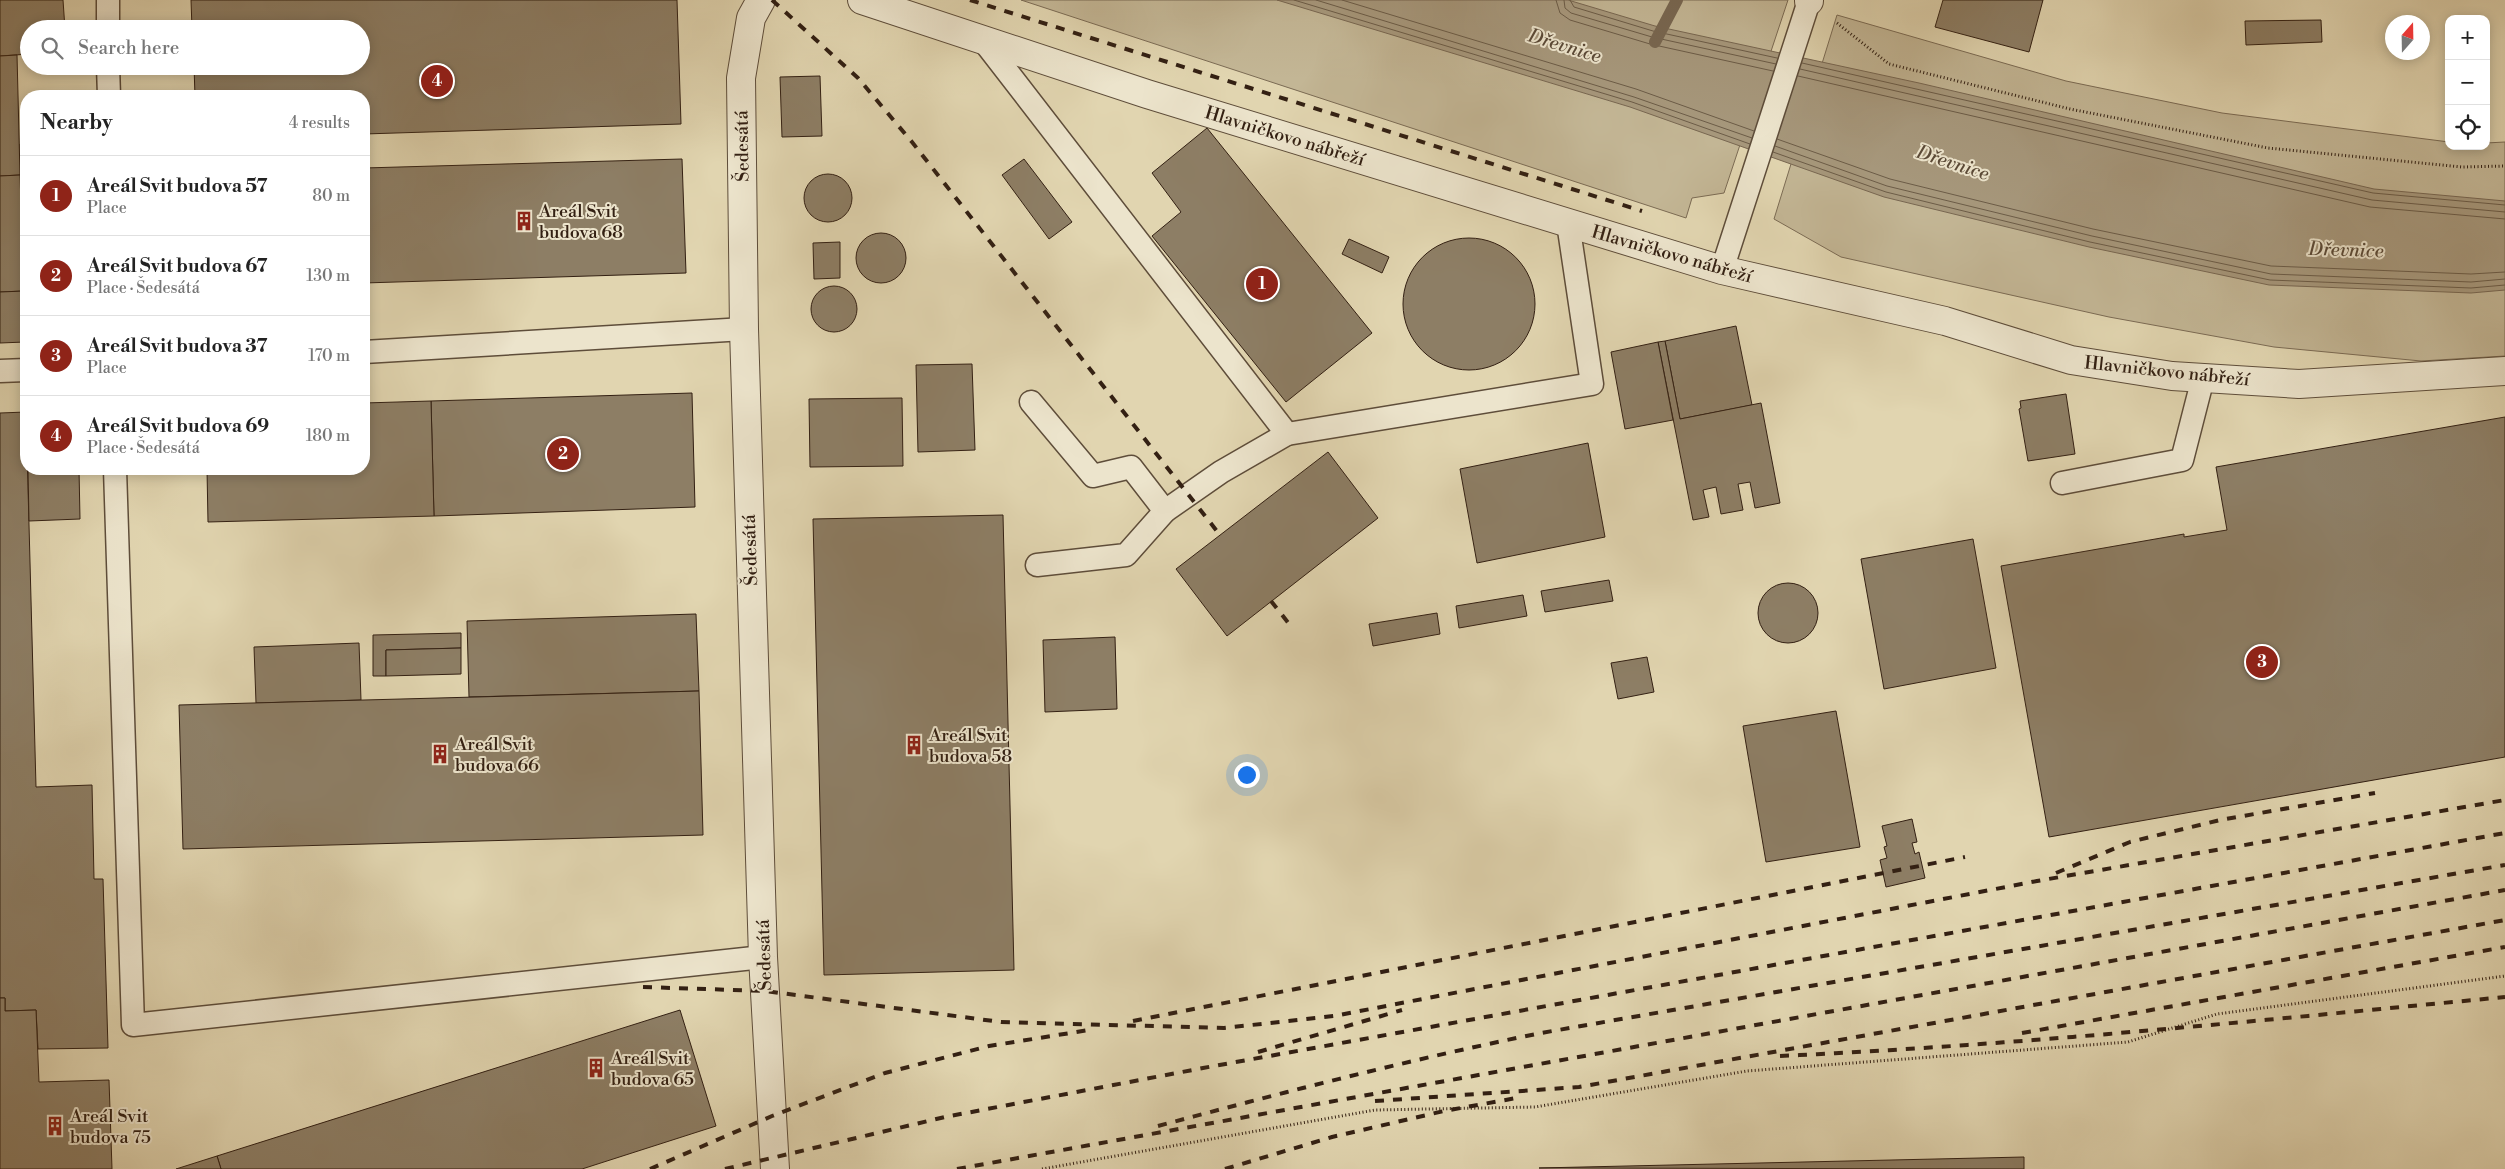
<!DOCTYPE html>
<html lang="en">
<head>
<meta charset="utf-8">
<style>
	:root { --surface:#fff; --page:#f6f6f6; --text:#222; --muted:#767676; --line:#e0e0e0; --accent:#8f2418 }
	body { margin:0; font-family:"Libre Bodoni",serif; background:var(--page); color:var(--text) }
	.controls { position:absolute; right:15px; top:15px; display:grid; overflow:hidden; border-radius:10px; box-shadow:0 2px 12px #0003 }
	.controls button { width:45px; height:45px; display:grid; place-items:center; padding:0; border:0; border-bottom:1px solid var(--line); background:var(--surface); color:var(--text); font:25px sans-serif }
	.compass { position:absolute; left:2385px; top:15px; width:45px; height:45px; border-radius:50%; background:var(--surface); box-shadow:0 2px 12px #0003; rotate:20deg }
	.you { position:absolute; left:1246px; top:774px; width:18px; height:18px; margin:-12px; border:4px solid #fff; border-radius:50%; background:#1a73e8; box-shadow:0 0 0 8px #1a73e833 }
	.badge { display:grid; place-items:center; width:32px; height:32px; border-radius:50%; background:var(--accent); color:#fff; font-size:16px; font-weight:700 }
	.pin { position:absolute; translate:-50% -50%; border:2px solid #fff; box-shadow:0 1px 5px #0006 }
	.list { margin:0; padding:0; list-style:none }
	h2 { display:flex; justify-content:space-between; align-items:center; height:65px; margin:0; padding:0 20px; font-size:21px }
	h2 small { font-size:16px; font-weight:400; color:var(--muted) }
	.list li { display:grid; grid-template-columns:32px 1fr auto; gap:15px; align-items:center; box-sizing:border-box; height:80px; padding:0 20px; border-top:1px solid var(--line) }
	.list b { display:block; font-size:19px; white-space:nowrap }
	.list p { margin:0; font-size:16px; white-space:nowrap; color:var(--muted) }
	.list em { font-size:16px; font-style:normal; color:var(--muted) }
	.icon { flex:none; width:28px; height:28px; fill:none; stroke:currentColor; stroke-width:2; stroke-linecap:round; stroke-linejoin:round }
	.map { position:relative; flex:none; width:2505px; height:1169px; overflow:hidden }
	.search { position:absolute; background:var(--surface); box-shadow:0 2px 12px #0003; left:20px; top:20px; width:350px; height:55px; display:flex; align-items:center; gap:12px; box-sizing:border-box; padding:0 18px; border-radius:28px; color:var(--muted); font-size:19px }
	.panel { position:absolute; background:var(--surface); box-shadow:0 2px 12px #0003; left:20px; top:90px; width:350px; height:385px; border-radius:20px }
	.map>svg:first-child { display:block }
</style>
</head>
<body>
<div class="map">
<svg width="2505" height="1169" viewBox="0 0 2505 1169">
	<rect width="100%" height="100%" fill="#e1d5b0"/>
	<filter id="stains"><feTurbulence type="fractalNoise" baseFrequency=".004" numOctaves="4"/><feColorMatrix values="0 0 0 0 .2 0 0 0 0 .09 0 0 0 0 .02 0 0 0 .5 -.17"/></filter>
	<radialGradient id="worn" r=".72"><stop offset=".6" stop-color="#630" stop-opacity="0"/><stop offset="1" stop-color="#630" stop-opacity=".3"/></radialGradient>
	<g fill="#c3b695" stroke="#7b6b54">
		<path d="M1021 0H1788L1724 193 1692 198 1686 218Z"/>
		<path d="M1837 15 2066 81 2222 113 2449 142V146H2486V143L2505 142V356L2421 361 2274 347 2109 317 1841 257 1774 219Z"/>
	</g>
	<path fill="#a6977b" stroke="#786751" d="M1277 0H1568L1655 26 1919 83 2374 189 2505 201V290L2471 293 2269 285 2089 247 1884 197 1630 107Z"/>
	<g fill="none" stroke-linecap="round" stroke-linejoin="round">
		<g stroke="#6c5c47" stroke-width="1">
			<path d="M1294 0 1632 102 1750 144"/>
			<path d="M1316 0 1634 97 1752 138"/>
			<path d="M1342 0 1636 89 1754 131"/>
			<path d="M1556 0 1560 13 1570 20 1650 44 1773 71"/>
			<path d="M1564 0 1565 8 1571 13 1652 37 1776 64"/>
			<path d="M1570 0 1574 7 1653 31 1777 58"/>
			<path d="M1802 63 2373 193 2505 205"/>
			<path d="M1800 69 2372 200 2505 212"/>
			<path d="M1798 76 2370 207 2505 219"/>
			<path d="M1777 139 1890 179 2093 229 2271 266 2471 274 2505 272"/>
			<path d="M1775 146 1887 186 2092 236 2271 274 2471 282 2505 279"/>
			<path d="M1773 152 1886 192 2090 242 2270 280 2471 288 2505 285"/>
		</g>
		<path stroke="#786751" stroke-width="12" d="M1655 42 1677 0"/>
	</g>
	<g fill="#8d7e65" stroke="#332013">
		<path d="M0 0H63L65 29H29V54L0 56Z"/>
		<path d="M191 0H677L681 124 364 134V96H195L194 66H361V29H192Z"/>
		<path d="M1943 0H2043L2029 52 1935 27Z"/>
		<path d="M2321 20 2322 42 2246 45 2245 21Z"/>
		<path d="M17 55 20 175 0 176V56Z"/>
		<path d="M820 76 822 136 782 137 780 77Z"/>
		<path d="M1207 128 1372 333 1286 402 1152 236 1181 212 1152 173Z"/>
		<path d="M20 144H26V342L24 291Z"/>
		<path d="M682 159 686 273 364 283V168Z"/>
		<path d="M1024 159 1072 222 1049 239 1002 175Z"/>
		<circle cx="828" cy="198" r="24"/>
		<path d="M20 175 24 291 0 292V176Z"/>
		<circle cx="881" cy="258" r="25"/>
		<circle cx="1469" cy="304" r="66"/>
		<path d="M1349 239 1389 257 1382 273 1342 254Z"/>
		<path d="M840 242V278L814 279 813 243Z"/>
		<circle cx="834" cy="309" r="23"/>
		<path d="M24 291 25 342 0 343V292Z"/>
		<path d="M1736 326 1752 405 1680 419 1665 341Z"/>
		<path d="M1665 341 1680 419 1761 403 1780 503 1755 508 1750 482 1738 484 1743 510 1721 514 1716 487 1703 490 1709 517 1693 520 1658 342Z"/>
		<path d="M1658 342 1673 420 1625 429 1611 352Z"/>
		<path d="M972 364 975 450 918 452 916 365Z"/>
		<path d="M692 393 695 507 434 516 431 401Z"/>
		<path d="M2066 394 2075 454 2028 461 2019 409 2021 408 2020 401Z"/>
		<path d="M902 398 903 466 810 467 809 399Z"/>
		<path d="M431 401 434 516 208 522 207 469H364V403Z"/>
		<path d="M26 412 36 787 92 785 94 879H103L108 1048 38 1049 36 1010 5 1011V998H0V413Z"/>
		<path d="M2505 417V757L2049 837 2001 566 2184 534V537L2227 530 2216 467Z"/>
		<path d="M1588 443 1605 537 1477 563 1460 469Z"/>
		<path d="M1328 452 1378 518 1227 636 1176 569Z"/>
		<path d="M28 469H79L80 519 29 521Z"/>
		<path d="M1003 515 1014 970 824 975 813 519Z"/>
		<path d="M1973 539 1996 668 1884 689 1861 559Z"/>
		<path d="M1609 580 1613 601 1545 612 1541 591Z"/>
		<circle cx="1788" cy="613" r="30"/>
		<path d="M1523 595 1527 616 1459 628 1456 606Z"/>
		<path d="M1437 613 1440 634 1373 646 1369 624Z"/>
		<path d="M696 614 699 691 469 697 467 621Z"/>
		<path d="M461 633V648L386 650V676H373V635Z"/>
		<path d="M1115 637 1117 709 1045 712 1043 640Z"/>
		<path d="M359 643 361 700 256 703 254 647Z"/>
		<path d="M461 648V674L386 676V650Z"/>
		<path d="M1647 657 1654 692 1618 699 1611 663Z"/>
		<path d="M699 691 703 835 183 849 179 705Z"/>
		<path d="M1836 711 1860 847 1766 862 1743 726Z"/>
		<path d="M1912 819 1917 842 1912 843 1915 854 1919 852 1925 878 1886 887 1880 860 1887 858 1884 847 1887 846 1882 826Z"/>
		<path d="M0 998H5V1011L36 1010 39 1082 109 1080 112 1169H0Z"/>
		<path d="M680 1010 716 1126 582 1169H221L217 1156Z"/>
		<path d="M217 1156 221 1169H176Z"/>
		<path d="M2024 1157V1169L1539 1168Z"/>
	</g>
	<g fill="none" stroke-linecap="round" stroke-linejoin="round">
		<defs>
			<g id="lane">
				<path d="M108 0V29"/>
				<path d="M982 39 1287 434 1592 384 1568 223"/>
				<path d="M108 66 109 96"/>
				<path d="M1722 270 1809 1"/>
				<path d="M364 352 744 329"/>
				<path d="M0 371 26 370"/>
				<path d="M1031 402 1093 476 1131 467 1165 511"/>
				<path d="M115 469 133 1025 763 957"/>
				<path d="M2062 483 2182 460 2203 378"/>
				<path d="M1037 565 1126 555 1165 511 1221 472 1287 434"/>
			</g>
			<g id="street">
				<path d="M761 0 751 18 741 78 744 329 763 957 775 1169"/>
				<path d="M862 0 1147 94 1722 270 1945 321 2071 360 2172 376 2299 384 2505 371"/>
				<path d="M1809 0V1"/>
			</g>
		</defs>
		<use href="#lane" stroke="#5e4d3a" stroke-width="25"/>
		<use href="#street" stroke="#5e4d3a" stroke-width="30"/>
		<g stroke="#332013" stroke-width="3" stroke-dasharray="1 2.5" stroke-linecap="butt">
			<path d="M1837 23 1889 64 2070 109 2268 148 2462 167 2505 166"/>
			<path d="M1042 1169 1375 1110 1535 1107 1747 1071 2128 1042 2217 1014 2505 976"/>
		</g>
		<use href="#lane" stroke="#ece4cc" stroke-width="22"/>
		<use href="#street" stroke="#ece4cc" stroke-width="28"/>
		<g stroke="#332013" stroke-width="4" stroke-dasharray="9 9" stroke-linecap="butt">
			<path d="M772 0 858 78 912 142 1220 535"/>
			<path d="M970 0 1642 211"/>
			<path d="M1271 601 1290 625"/>
			<path d="M2056 873 2130 842 2220 820 2375 793"/>
			<path d="M643 987 765 991 1001 1022 1224 1028 1334 1016 2037 881 2505 800"/>
			<path d="M1133 1021 1965 857"/>
			<path d="M2022 1033 2505 947"/>
			<path d="M1258 1052 1402 1010"/>
			<path d="M1780 1056C2022 1045 2264 1020 2505 997"/>
			<path d="M1375 1101 1579 1087 2505 920"/>
			<path d="M1158 1126C1285 1092 1412 1059 1541 1033L2505 865"/>
			<path d="M650 1169 772 1116 885 1073 989 1046 1089 1030"/>
			<path d="M725 1169 945 1117 1203 1068 2505 833"/>
			<path d="M957 1169 2505 890"/>
			<path d="M1225 1169 1332 1137 1444 1111 1522 1097"/>
		</g>
	</g>
	<defs>
		<symbol id="building-bare" viewBox="-9 -9 18 18"><path d="M-4-6H4V6H1V3H-1V6H-4ZM-2.5-4.3h1.7v1.8h-1.7ZM.8-4.3h1.7v1.8H.8ZM-2.5-1h1.7V.8h-1.7ZM.8-1h1.7V.8H.8Z" fill="#8f2418" stroke="#ece4cc" stroke-width="2.5" paint-order="stroke"/></symbol>
	</defs>
	<g fill-rule="evenodd">
		<use href="#building-bare" x="510" y="207" width="28" height="28"/>
		<use href="#building-bare" x="900" y="731" width="28" height="28"/>
		<use href="#building-bare" x="426" y="740" width="28" height="28"/>
		<use href="#building-bare" x="582" y="1054" width="28" height="28"/>
		<use href="#building-bare" x="41" y="1112" width="28" height="28"/>
	</g>
	<g text-anchor="middle" stroke-width="4" stroke-linejoin="round" paint-order="stroke">
		<g font-size="18" fill="#332013" stroke="#ece4cc">
			<text transform="translate(1285 136) rotate(17)" y="6">Hlavničkovo nábřeží</text>
			<text transform="translate(742 146) rotate(-91)" y="6">Šedesátá</text>
			<text transform="translate(1672 254) rotate(16)" y="6">Hlavničkovo nábřeží</text>
			<text transform="translate(2167 371) rotate(6)" y="6">Hlavničkovo nábřeží</text>
			<text transform="translate(750 550) rotate(-92)" y="6">Šedesátá</text>
			<text transform="translate(764 955) rotate(-92)" y="6">Šedesátá</text>
		</g>
		<g font-size="18" fill="#332013" stroke="#ece4cc" text-anchor="start">
			<text x="539" y="217">Areál Svit<tspan x="539" dy="21">budova 68</tspan></text>
			<text x="929" y="741">Areál Svit<tspan x="929" dy="21">budova 58</tspan></text>
			<text x="455" y="750">Areál Svit<tspan x="455" dy="21">budova 66</tspan></text>
			<text x="611" y="1064">Areál Svit<tspan x="611" dy="21">budova 65</tspan></text>
			<text x="70" y="1122">Areál Svit<tspan x="70" dy="21">budova 75</tspan></text>
		</g>
		<g font-size="19" font-style="italic" fill="#5b4a37" stroke="#ece4cc">
			<text transform="translate(1565 45) rotate(17)" y="7">Dřevnice</text>
			<text transform="translate(1953 162) rotate(18)" y="7">Dřevnice</text>
			<text transform="translate(2346 249) rotate(2)" y="7">Dřevnice</text>
		</g>
	</g>
	<rect width="100%" height="100%" filter="url(#stains)"/>
	<rect width="100%" height="100%" fill="url(#worn)"/>
</svg>
<div class="controls">
<button>+</button>
<button>−</button>
<button><svg class="icon" aria-label="locate" viewBox="0 0 24 24"><circle cx="12" cy="12" r="6"/><path d="M12 2v4M12 18v4M2 12h4M18 12h4"/></svg></button>
</div>
<svg class="compass" viewBox="-18 -18 36 36"><path d="M0-13l5 13h-10z" fill="#e53935"/><path d="M0 13l5-13h-10z" fill="#767676"/></svg>
<div class="you"></div>
<div class="pin badge" style="left:1262px;top:284px">1</div>
<div class="pin badge" style="left:563px;top:454px">2</div>
<div class="pin badge" style="left:2262px;top:662px">3</div>
<div class="pin badge" style="left:437px;top:81px">4</div>
<div class="search"><svg class="icon" aria-label="search" viewBox="0 0 24 24"><circle cx="10" cy="10" r="6"/><path d="M15 15l6 6"/></svg>Search here</div>
<section class="panel">
<h2>Nearby<small>4 results</small></h2>
<ul class="list">
<li><span class="badge">1</span><div><b>Areál Svit budova 57</b><p>Place</p></div><em>80 m</em></li>
<li><span class="badge">2</span><div><b>Areál Svit budova 67</b><p>Place · Šedesátá</p></div><em>130 m</em></li>
<li><span class="badge">3</span><div><b>Areál Svit budova 37</b><p>Place</p></div><em>170 m</em></li>
<li><span class="badge">4</span><div><b>Areál Svit budova 69</b><p>Place · Šedesátá</p></div><em>180 m</em></li>
</ul>
</section>
</div>
</body>
</html>
